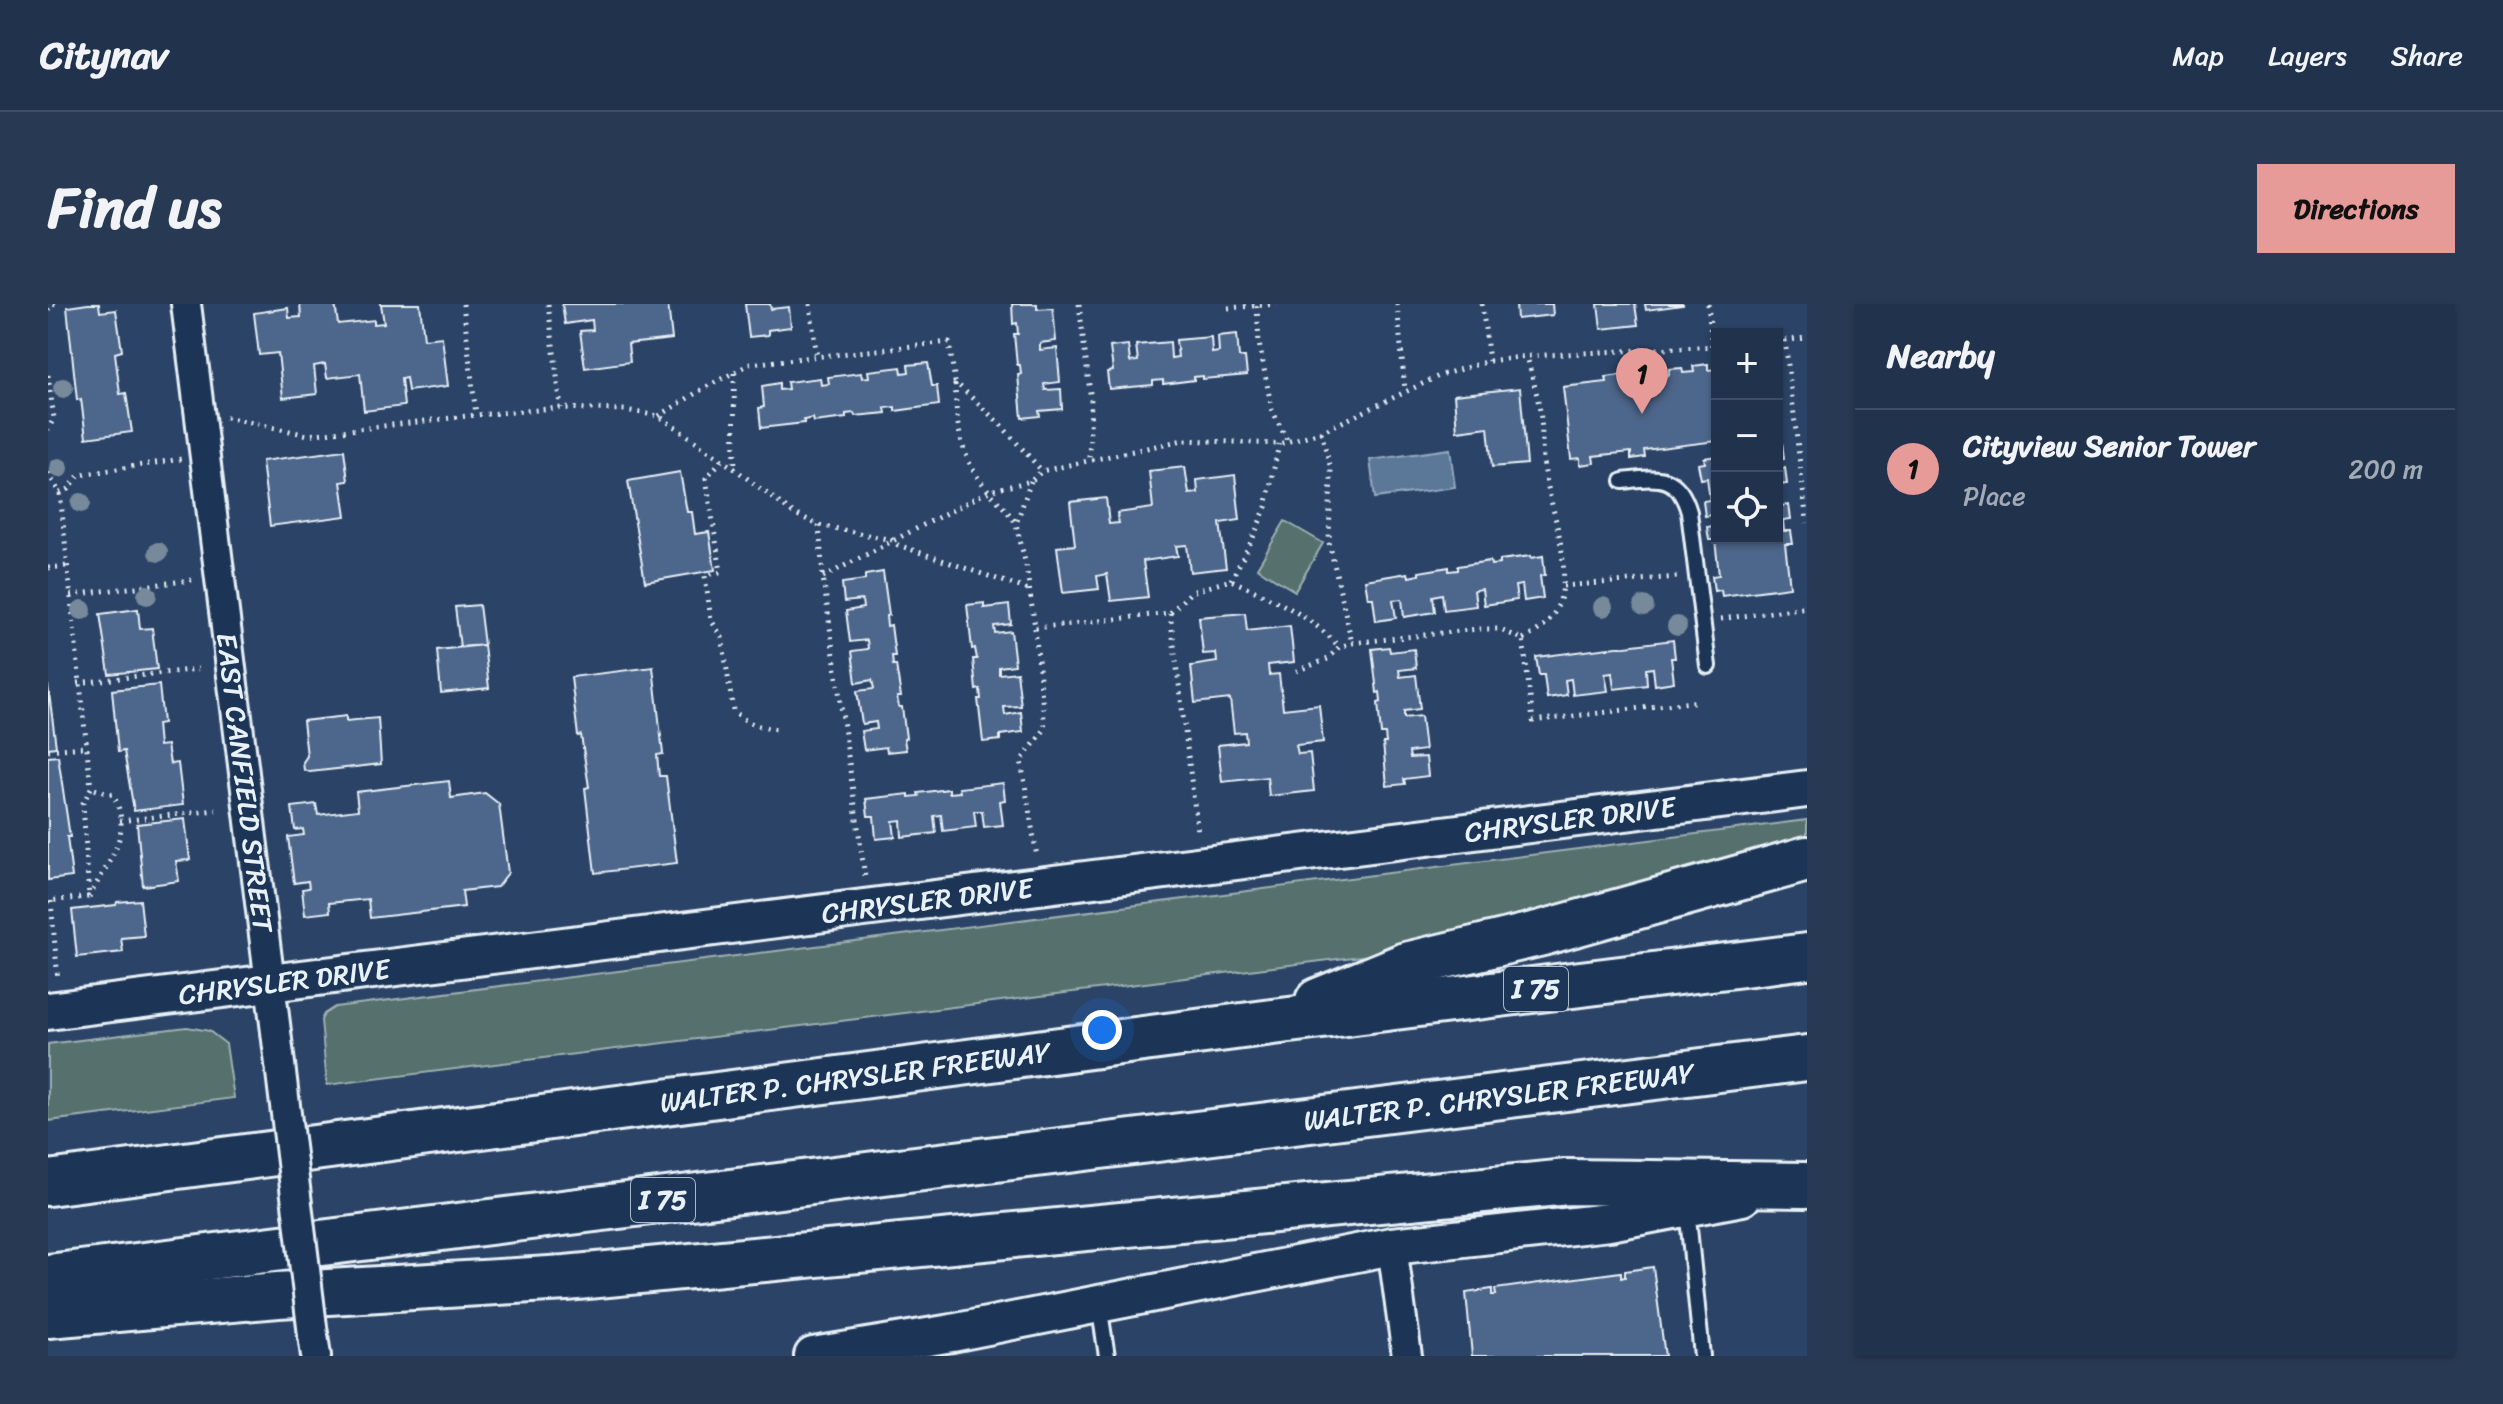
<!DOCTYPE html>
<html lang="en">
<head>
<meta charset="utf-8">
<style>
	:root { --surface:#20324c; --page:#283a53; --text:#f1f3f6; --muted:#a2aab5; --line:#3d4d64; --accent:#e69b98 }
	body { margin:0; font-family:Sriracha,sans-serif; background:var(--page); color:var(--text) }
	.controls { position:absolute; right:24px; top:24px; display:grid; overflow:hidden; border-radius:0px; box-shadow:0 2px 6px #0004 }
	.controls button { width:72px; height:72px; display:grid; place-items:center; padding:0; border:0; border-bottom:2px solid var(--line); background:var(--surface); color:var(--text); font:40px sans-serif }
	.you { position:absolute; left:1054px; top:726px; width:28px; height:28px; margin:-20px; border:6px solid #fff; border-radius:50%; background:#1a73e8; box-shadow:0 0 0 12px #1a73e833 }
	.badge { display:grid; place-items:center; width:52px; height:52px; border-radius:50%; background:var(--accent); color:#111; font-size:26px; font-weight:700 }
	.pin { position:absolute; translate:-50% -66px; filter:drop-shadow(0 2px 4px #0008) }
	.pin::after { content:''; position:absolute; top:42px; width:28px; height:24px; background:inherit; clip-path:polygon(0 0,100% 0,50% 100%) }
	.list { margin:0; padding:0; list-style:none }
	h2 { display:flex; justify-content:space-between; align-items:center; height:104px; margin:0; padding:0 32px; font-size:34px }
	h2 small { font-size:26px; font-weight:400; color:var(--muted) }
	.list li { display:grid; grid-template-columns:52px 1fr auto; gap:24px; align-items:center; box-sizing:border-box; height:120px; padding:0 32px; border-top:2px solid var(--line) }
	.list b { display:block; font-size:30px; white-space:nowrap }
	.list p { margin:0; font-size:26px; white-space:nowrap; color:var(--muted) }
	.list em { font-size:26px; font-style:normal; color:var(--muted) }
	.icon { flex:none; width:44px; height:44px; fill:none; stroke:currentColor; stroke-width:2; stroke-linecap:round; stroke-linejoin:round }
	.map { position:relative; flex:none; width:1759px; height:1052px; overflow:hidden; border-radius:0px }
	header { display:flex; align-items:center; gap:48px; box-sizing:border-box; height:112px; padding:0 40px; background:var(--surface); border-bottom:2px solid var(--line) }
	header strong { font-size:38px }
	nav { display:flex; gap:44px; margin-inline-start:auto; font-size:28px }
	.intro { display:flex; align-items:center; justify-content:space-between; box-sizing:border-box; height:192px; padding:0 48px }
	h1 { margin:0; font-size:56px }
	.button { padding:20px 36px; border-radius:0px; background:var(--accent); color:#111; font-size:28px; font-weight:700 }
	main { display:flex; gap:48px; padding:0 48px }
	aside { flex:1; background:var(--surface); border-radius:0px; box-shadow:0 2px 6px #0004 }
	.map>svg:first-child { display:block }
</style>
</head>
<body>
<header>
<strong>Citynav</strong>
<nav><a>Map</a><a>Layers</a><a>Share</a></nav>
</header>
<div class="intro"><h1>Find us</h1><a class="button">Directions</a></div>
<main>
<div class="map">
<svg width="1759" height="1052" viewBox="0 0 1759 1052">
	<rect width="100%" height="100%" fill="#2b4366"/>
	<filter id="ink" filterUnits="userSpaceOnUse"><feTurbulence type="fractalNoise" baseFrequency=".0125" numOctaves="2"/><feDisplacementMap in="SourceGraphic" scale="16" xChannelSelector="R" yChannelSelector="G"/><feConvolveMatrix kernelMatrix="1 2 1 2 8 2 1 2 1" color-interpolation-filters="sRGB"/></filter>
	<g filter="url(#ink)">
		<g fill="#55706d" stroke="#9eb0b2" stroke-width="2">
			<path d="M1237 217 1275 239 1247 287 1209 264Z"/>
			<path d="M1759 516V543L1558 586 1480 614 1370 645 279 781 273 716 276 710 287 703Z"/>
			<path d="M139 723 161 727 178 740 186 794 0 817V740Z"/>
		</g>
		<path fill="#5c7899" stroke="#94a8bf" stroke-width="2" d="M1402 145 1407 183 1327 194 1322 156Z"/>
		<g fill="#4e668b" stroke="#e8f1f8" stroke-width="2">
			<path d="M40 0H51L52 8 68 6 74 47 67 49 72 90 78 89 84 128 38 134 33 95 29 96 19 3Z"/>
			<path d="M252 0H287L290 20 326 16V20L336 19 333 0H372L376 35 394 33 400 82 360 87 358 74 353 75 356 102 316 107 312 70 279 74 277 60 266 62 269 90 235 94 230 49 211 51 206 9 240 4 241 14 253 13Z"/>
			<path d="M514 0H592V2L620 0 624 35 580 40 582 58 537 64 532 27 545 26 544 16 517 20Z"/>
			<path d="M697 0H722L723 5 741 3 743 23 720 26V31L701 33Z"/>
			<path d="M964 0H989V5L1005 4 1008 37 992 39V46L1009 44 1012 78 996 80 997 86 1013 85 1014 105 991 107 992 112 974 114 970 71 973 70 972 61H969L966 30H970L969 19 965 20Z"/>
			<path d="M1468 0H1504L1505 11 1469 15Z"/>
			<path d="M1550 0H1587L1590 21 1553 25Z"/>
			<path d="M1597 0H1635V1L1598 6Z"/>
			<path d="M1189 30 1191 53H1197L1199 71 1155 75V72L1146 73V76L1115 80V76L1105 77V81L1061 85 1059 68 1065 67 1062 43 1080 41 1082 58 1090 57 1088 41 1122 38 1123 54 1130 53 1128 36 1163 33 1164 49 1171 48 1170 32Z"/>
			<path d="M880 59 884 82H889L891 101 847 107V103L837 104 838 109 807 112 806 109 798 110V114L766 118 765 114 756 116V119L713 124 711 104 716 103 714 82 731 79V86L740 85 739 78 772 74 773 81 781 80 780 73 813 69 814 74 821 73 820 67 853 63 854 69 861 68 860 61Z"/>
			<path d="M1660 60V66L1669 65V145L1668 137 1596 146 1597 153 1583 155V148L1545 152 1546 159 1532 161V154L1523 155 1515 83 1559 78 1558 73 1573 71V76L1584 75 1583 69 1597 67 1598 74 1621 71V65L1634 64 1635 69 1646 68 1645 62Z"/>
			<path d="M1472 84 1479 160 1444 163 1440 123 1409 127 1406 91Z"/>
			<path d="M1734 138 1736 155 1729 156V139Z"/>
			<path d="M296 146 300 177 293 178 298 212 222 222 214 157Z"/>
			<path d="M1669 152V234H1729V161L1730 165 1737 164 1739 180 1731 181 1733 202 1741 201 1743 215 1735 216 1736 227H1743L1745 240H1737L1742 283 1674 292 1673 286 1666 287 1664 272 1671 271 1667 236H1661L1659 223 1665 222 1663 211 1657 212 1655 197 1662 196 1659 174 1653 175 1650 160 1657 159 1656 154Z"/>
			<path d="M1137 163 1141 190 1150 189 1149 176 1187 171 1192 216 1172 219 1178 264 1142 268 1139 241 1128 242 1130 252 1095 257 1100 293 1063 297 1059 270 1049 272 1051 285 1015 289 1009 243 1027 241 1022 198 1058 194 1061 220 1071 219 1069 209 1105 204 1101 167Z"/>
			<path d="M632 168 639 208H644L647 230 661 228 667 266 597 278 580 177Z"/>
			<path d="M1483 252V254L1495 252 1497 271 1492 272 1495 294 1476 297 1474 281 1467 282 1469 296 1436 301 1434 285 1426 286 1428 302 1396 306 1394 290 1385 292 1387 308 1356 313 1354 295 1345 296 1348 314 1328 317 1325 294H1320L1317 276 1360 269 1361 273 1371 271V268L1401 263V267L1410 266V262L1442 257 1443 261 1452 260V256Z"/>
			<path d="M835 268 841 311 838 312 839 322 843 321 847 352H844L845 361H848L853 393H849L851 403H854L858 434 856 435 858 446 839 448 838 443 816 446 813 427 829 425 828 418 814 420 809 387 826 385 824 376 808 379 804 347 820 345 819 336 802 338 798 307 815 304 814 296 796 298 794 279 817 276V271Z"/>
			<path d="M936 299V304L961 301 963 320 946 322 947 329 963 327 967 361 951 363V370L969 368 973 402 956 403 957 411 973 408 975 428 952 431V436L935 438 930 395H933L932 385 928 386 925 355H929L927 344 924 345 919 301Z"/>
			<path d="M431 301 436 341 412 343 407 303Z"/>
			<path d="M90 305 92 325 104 324 109 365 61 370 52 310Z"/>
			<path d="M1197 309 1199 327 1242 322 1246 358 1220 361 1221 371 1231 370 1235 405 1271 401 1275 438 1248 441 1250 450 1262 449 1266 487 1221 492 1219 473 1174 478 1170 441 1198 438 1197 428 1186 429 1182 395 1147 399 1143 362 1169 358 1168 349 1155 350 1151 313Z"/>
			<path d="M1625 336 1627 354H1623L1626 378 1607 381 1605 364 1598 365 1599 381 1566 385 1564 369 1557 370 1560 387 1525 391 1523 375 1517 376 1519 391 1499 394 1496 371H1491L1488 353Z"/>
			<path d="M436 341 441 384 393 389 389 346Z"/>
			<path d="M1341 343 1342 348 1366 345 1368 364 1351 366 1352 373 1368 371 1372 405 1356 407V414L1373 412 1377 446 1361 448 1362 454 1378 453 1380 472 1356 475 1357 480 1339 482 1335 439H1338L1337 430H1333L1330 399 1333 398 1332 388 1329 389 1324 345Z"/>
			<path d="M605 363 615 450 609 451 611 472H618L629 559 547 569 537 484 541 483 533 431 530 432 523 373Z"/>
			<path d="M0 381 8 443 0 444Z"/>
			<path d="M111 381 115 419 109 420 111 442 119 441 122 460 130 459 135 501 86 507 76 447 70 448 64 386Z"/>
			<path d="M298 412V417L330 414 333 460 262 468 256 466 255 458 259 452 255 417Z"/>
			<path d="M10 452 22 533H19L24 573 0 576V453Z"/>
			<path d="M401 477 403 494 437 489 451 500 460 569 449 583 414 587 416 603 322 614 320 595 281 599 282 608 257 611 254 585 261 584 260 577 246 579 240 533 256 531 255 525 247 526 244 503 268 500 270 511 310 506 308 488Z"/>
			<path d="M955 479 957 496 952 497 955 521 936 523 934 507H926L928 523 895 527 893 511 886 512 888 529 854 533 853 516 845 517 847 533 828 535 826 512H820L818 495 861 490V493L871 492 870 489 901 485V489L912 488 911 484Z"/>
			<path d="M137 515 142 556 128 557 131 577 95 582 89 520Z"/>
			<path d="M92 596 96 632 73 634 75 648 29 653 24 606 68 601 69 598Z"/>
			<path d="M1605 963 1617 1052H1424L1418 989 1444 985V991H1448L1447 985 1573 968V974L1577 973V967Z"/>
		</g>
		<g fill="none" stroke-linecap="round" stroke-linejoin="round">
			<defs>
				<g id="service">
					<path d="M1575 177C1610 173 1630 169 1641 208L1660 362"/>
					<path d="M1639 904 1654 1052"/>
					<path d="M1051 1001 1059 1052"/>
				</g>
				<g id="minor">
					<path id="s1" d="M138 0 231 752"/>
					<path d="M1344 942 1359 1052"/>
					<path d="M265 1031 268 1052"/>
				</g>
				<g id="tertiary">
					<path id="s2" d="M0 707 1759 485"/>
					<path d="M765 1052 904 1029 1344 942 1561 918 1694 893"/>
				</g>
				<g id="motorway">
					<path d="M1270 697 1358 661 1494 629 1759 555"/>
					<path id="s3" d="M0 879 1217 719 1759 652"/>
					<path id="s4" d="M0 973 1759 754"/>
					<path d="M0 1011 230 991 518 974 1520 878 1757 881"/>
				</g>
			</defs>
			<use href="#service" stroke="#e8f1f8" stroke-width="20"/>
			<use href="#minor" stroke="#e8f1f8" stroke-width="34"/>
			<use href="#tertiary" stroke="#e8f1f8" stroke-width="42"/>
			<use href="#motorway" stroke="#e8f1f8" stroke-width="50"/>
			<g stroke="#e8f1f8" stroke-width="5" stroke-dasharray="2 6" stroke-linecap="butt">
				<path d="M415 0 428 111"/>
				<path d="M500 0 513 104"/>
				<path d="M762 0 769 54"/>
				<path d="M1031 0 1043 97 1041 156"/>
				<path d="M1349 0 1357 86"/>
				<path d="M1434 0 1441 57"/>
				<path d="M1660 0 1664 43"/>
				<path d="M1209 2 1211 39 1224 106 1239 136"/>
				<path d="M1180 4 1228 0"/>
				<path d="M0 6 3 1 10 0"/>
				<path d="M1737 36 1759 219"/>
				<path d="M1729 37 1759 34"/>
				<path d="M686 69 687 164"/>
				<path d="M0 71 6 114 0 126"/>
				<path d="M907 80C908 120 912 154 939 185 949 197 959 206 968 219"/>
				<path d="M611 112 658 83 702 60 901 38 907 78 953 121 994 167"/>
				<path d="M178 113 260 131 428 111 513 104 577 106 611 112 687 165 743 208 771 221 844 236 850 241 981 286"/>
				<path d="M1273 128 1283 165 1281 238 1304 339"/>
				<path d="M674 156 658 174 673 268 657 272 663 316 674 333 685 406C699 420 712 424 732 425"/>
				<path d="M0 169 12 189 43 484 35 499 41 593 0 597"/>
				<path d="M983 177 968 220 978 261 987 324 1122 309 1143 288 1183 276C1222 294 1262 310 1291 343"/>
				<path d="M12 189 21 185 31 171 133 155"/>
				<path d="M771 221 775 273 817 573"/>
				<path d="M0 264 19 262"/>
				<path d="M775 273 941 187 983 177 994 167 1135 136 1231 140 1273 128 1393 71 1441 57 1479 52 1669 42"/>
				<path d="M1183 276 1204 236 1218 203 1231 140"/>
				<path d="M1515 282 1630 273"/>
				<path d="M23 291 145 276"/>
				<path d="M1122 309 1150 530"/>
				<path d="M1673 315 1759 303"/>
				<path d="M987 324 997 425 973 457 989 553"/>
				<path d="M1475 335C1546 303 1504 220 1496 162 1493 144 1495 125 1492 107 1489 88 1483 70 1479 52"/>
				<path d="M1248 367 1280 355 1291 343 1304 339 1430 325H1450L1475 335 1485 417 1651 397"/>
				<path d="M30 379 150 365"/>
				<path d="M0 446 37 443"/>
				<path d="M72 517 168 506"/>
				<path d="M41 593C59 559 87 530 65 491L43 484"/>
				<path d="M3 597 10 676"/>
			</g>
			<use href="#service" stroke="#1d3557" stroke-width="14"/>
			<use href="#minor" stroke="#1d3557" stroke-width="28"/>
			<use href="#tertiary" stroke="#1d3557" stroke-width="36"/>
			<use href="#motorway" stroke="#1d3557" stroke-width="44"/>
			<defs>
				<path id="minor-bridge" d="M231 752 265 1031"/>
			</defs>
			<use href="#minor-bridge" stroke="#e8f1f8" stroke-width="34" stroke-linecap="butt"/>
			<use href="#minor-bridge" stroke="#1d3557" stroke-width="28"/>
		</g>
		<g fill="#778a9b">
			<circle cx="15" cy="84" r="10"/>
			<circle cx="11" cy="164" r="10"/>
			<circle cx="33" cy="199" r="10"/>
			<circle cx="110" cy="248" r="10"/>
			<circle cx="99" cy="291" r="10"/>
			<circle cx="1596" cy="302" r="10"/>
			<circle cx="1555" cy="303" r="10"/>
			<circle cx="34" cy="306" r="10"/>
			<circle cx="1629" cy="322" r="10"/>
		</g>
	</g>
	<g text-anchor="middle" stroke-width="8" stroke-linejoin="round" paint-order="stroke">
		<g fill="#1d3557" stroke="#abb9c8" stroke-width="2">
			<rect x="1456" y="663" width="64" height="44" rx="6"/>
			<rect x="583" y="874" width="64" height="44" rx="6"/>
		</g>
		<g font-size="26" font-weight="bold" fill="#e8f1f8">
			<text x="1488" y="694">I 75</text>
			<text x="615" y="905">I 75</text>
		</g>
		<g font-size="28" fill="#e8f1f8" stroke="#1d3557">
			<text dy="10" stroke="none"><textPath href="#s1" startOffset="482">EAST CANFIELD STREET</textPath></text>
			<text dy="10" stroke="none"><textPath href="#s2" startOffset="1534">CHRYSLER DRIVE</textPath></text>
			<text dy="10" stroke="none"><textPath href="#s2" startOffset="886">CHRYSLER DRIVE</textPath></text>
			<text dy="10" stroke="none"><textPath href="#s2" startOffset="238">CHRYSLER DRIVE</textPath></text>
			<text dy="10" stroke="none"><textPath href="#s3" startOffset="814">WALTER P. CHRYSLER FREEWAY</textPath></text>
			<text dy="10" stroke="none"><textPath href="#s4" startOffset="1462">WALTER P. CHRYSLER FREEWAY</textPath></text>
		</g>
	</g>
</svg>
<div class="controls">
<button>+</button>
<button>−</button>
<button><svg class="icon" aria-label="locate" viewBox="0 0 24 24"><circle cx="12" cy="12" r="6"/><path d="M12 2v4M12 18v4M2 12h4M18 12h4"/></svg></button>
</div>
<div class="you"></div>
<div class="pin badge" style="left:1594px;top:110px">1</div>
</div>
<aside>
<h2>Nearby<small></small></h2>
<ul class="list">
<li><span class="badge">1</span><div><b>Cityview Senior Tower</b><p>Place</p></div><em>200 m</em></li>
</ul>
</aside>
</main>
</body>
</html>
